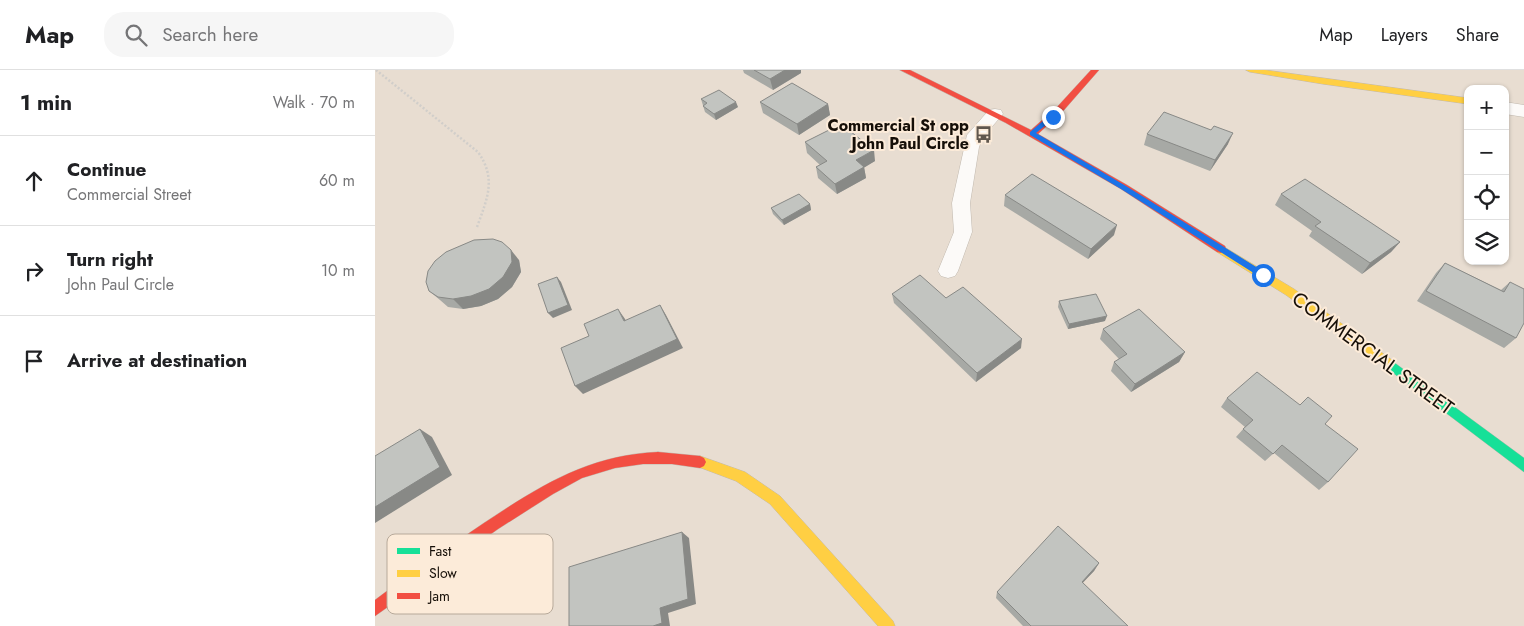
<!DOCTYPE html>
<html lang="en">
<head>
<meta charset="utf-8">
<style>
	:root { --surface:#fff; --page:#f6f6f6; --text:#202124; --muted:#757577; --line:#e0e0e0 }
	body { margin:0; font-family:Jost,sans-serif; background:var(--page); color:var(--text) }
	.controls { position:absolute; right:15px; top:15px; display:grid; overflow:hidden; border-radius:10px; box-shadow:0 1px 4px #0004 }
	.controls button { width:45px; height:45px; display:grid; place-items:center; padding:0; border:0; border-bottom:1px solid var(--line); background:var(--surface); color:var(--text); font:25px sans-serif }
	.stop { position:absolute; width:15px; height:15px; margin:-11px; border:4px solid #1a73e8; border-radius:50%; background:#fff }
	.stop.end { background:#1a73e8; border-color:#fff; box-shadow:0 1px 5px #0008 }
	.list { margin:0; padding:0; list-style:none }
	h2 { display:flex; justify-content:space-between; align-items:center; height:65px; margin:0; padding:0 20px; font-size:21px }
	h2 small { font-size:16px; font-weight:400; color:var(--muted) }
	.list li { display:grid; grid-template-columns:32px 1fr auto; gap:15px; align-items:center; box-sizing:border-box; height:90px; padding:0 20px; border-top:1px solid var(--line) }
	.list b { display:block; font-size:19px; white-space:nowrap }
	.list p { margin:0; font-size:16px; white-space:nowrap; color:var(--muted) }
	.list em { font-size:16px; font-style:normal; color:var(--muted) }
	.icon { flex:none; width:28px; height:28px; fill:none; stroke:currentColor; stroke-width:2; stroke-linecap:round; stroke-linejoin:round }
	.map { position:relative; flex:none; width:1149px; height:556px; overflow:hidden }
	header { display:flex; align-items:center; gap:30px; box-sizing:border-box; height:70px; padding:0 25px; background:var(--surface); border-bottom:1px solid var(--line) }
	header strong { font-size:24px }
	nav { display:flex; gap:28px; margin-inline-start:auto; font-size:18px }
	.search { width:350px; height:45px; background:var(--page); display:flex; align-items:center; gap:12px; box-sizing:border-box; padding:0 18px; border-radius:20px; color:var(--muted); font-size:19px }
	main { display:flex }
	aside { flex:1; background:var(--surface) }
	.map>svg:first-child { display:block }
</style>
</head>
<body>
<header>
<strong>Map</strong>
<div class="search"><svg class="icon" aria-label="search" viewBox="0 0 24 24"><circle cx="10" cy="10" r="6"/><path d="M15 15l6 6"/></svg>Search here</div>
<nav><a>Map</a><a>Layers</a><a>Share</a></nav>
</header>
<main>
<aside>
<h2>1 min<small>Walk · 70 m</small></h2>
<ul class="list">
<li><svg class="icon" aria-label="ahead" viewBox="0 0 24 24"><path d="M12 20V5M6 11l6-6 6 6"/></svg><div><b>Continue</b><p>Commercial Street</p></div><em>60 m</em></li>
<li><svg class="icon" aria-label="right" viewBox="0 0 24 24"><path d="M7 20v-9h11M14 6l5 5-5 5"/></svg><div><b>Turn right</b><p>John Paul Circle</p></div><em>10 m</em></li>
<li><svg class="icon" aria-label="arrive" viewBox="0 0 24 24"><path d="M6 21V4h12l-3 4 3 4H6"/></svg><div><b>Arrive at destination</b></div></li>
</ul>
</aside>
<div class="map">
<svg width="1149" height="556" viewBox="0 0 1149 556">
	<rect width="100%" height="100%" fill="#e8ddd1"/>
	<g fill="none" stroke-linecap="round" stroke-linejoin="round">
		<defs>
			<path id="lane" d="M620 39 626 40 628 44 608 67 604 77 595 133 597 162 583 201 580 206 573 208 566 206 563 201 579 162 577 133 592 65 614 40Z"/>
			<path id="street" d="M1130 32 1149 35V47L1130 44Z"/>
			<path id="fast" d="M1013 288 1149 388V402L1009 296 1007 293 1009 290Z"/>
			<g id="slow">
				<path d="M871 0H890L1093 28V34L948 14 875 2Z"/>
				<path d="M846 175 919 219 1017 290 1019 293 1017 296 1013 298 1009 296 911 225 842 182 841 179Z"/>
				<path d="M325 386 370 402 405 426 518 551 520 556H503L395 434 361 411 321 396 319 392 321 388Z"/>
			</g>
			<g id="jam">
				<path d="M525 0H535L656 60 683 36 716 0H724L689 40 663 64 752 115 850 176 851 179 846 183 842 182 746 119 631 53Z"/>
				<path d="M283 382 325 386 329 388 331 392 329 396 325 398 297 394H268L240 398 207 408 178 424 123 459 0 546V530C35 503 72 478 109 453 165 416 213 385 283 382Z"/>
			</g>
		</defs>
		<use href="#lane" stroke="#c1b9af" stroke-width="1"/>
		<use href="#street" stroke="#c1b9af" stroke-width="1"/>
		<use href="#fast" stroke="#c1b9af" stroke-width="1"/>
		<use href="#slow" stroke="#c1b9af" stroke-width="1"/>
		<use href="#jam" stroke="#c1b9af" stroke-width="1"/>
		<path stroke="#d1ceca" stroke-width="2.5" stroke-dasharray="2 2" stroke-linecap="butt" d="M1 0 103 82C122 109 112 129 102 157"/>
		<use href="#lane" fill="#fcfaf8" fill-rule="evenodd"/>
		<use href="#street" fill="#fcfaf8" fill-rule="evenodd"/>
		<use href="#fast" fill="#16e098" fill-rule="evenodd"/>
		<use href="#slow" fill="#ffcf43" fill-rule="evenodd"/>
		<use href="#jam" fill="#f24e42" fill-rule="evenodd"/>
	</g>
	<g fill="#a7a9a5">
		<path d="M368 0H426V3L398 20 369 3Z"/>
		<path d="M326 29 363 37 341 50 330 42Z"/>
		<path d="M385 32 453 34 455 45 424 65 388 43Z"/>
		<path d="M772 64 853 74 835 101 769 75Z"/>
		<path d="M430 72 500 91 489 97 491 108 462 124 443 108 441 97 445 95 432 83Z"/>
		<path d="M906 124 1025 172 1016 182 987 204 934 166 937 161 900 135Z"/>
		<path d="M630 125 739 165 713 189 629 136Z"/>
		<path d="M435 134 436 140 409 155 398 144 396 138Z"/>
		<path d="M144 190 146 202 137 217 123 229 106 236 88 239 73 237 65 230 54 221Z"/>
		<path d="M1070 193 1126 220 1135 212 1141 268 1129 278 1042 231 1061 203Z"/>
		<path d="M517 224 571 228 646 278 601 312 519 233Z"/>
		<path d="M684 231 730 251 693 259 683 237Z"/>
		<path d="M728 259 810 282 804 292 756 322 736 301 739 292 744 289 725 269Z"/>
		<path d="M852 328 950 354 953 412 944 420 899 383 890 391 861 367 870 357 846 337Z"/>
		<path d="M724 493 719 501 707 513 753 556H648L621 528 622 522Z"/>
	</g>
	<g fill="#888986">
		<path d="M410 0H426V3L398 20 395 9Z"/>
		<path d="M361 32 363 37 341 50 339 44Z"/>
		<path d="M453 34 455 45 424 65 422 54Z"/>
		<path d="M858 63 853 74 835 101 840 90Z"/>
		<path d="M499 80 500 91 487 99 489 97 491 108 462 124 460 114 481 90Z"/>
		<path d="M435 134 436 140 409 155 407 150Z"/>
		<path d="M742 155 739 165 713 189 716 179Z"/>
		<path d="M1025 172 1016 182 987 204 995 193Z"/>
		<path d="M136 180 144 190 146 202 137 217 123 229 106 236 88 239 78 229Z"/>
		<path d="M182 207 186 212 197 240 178 248 173 243Z"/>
		<path d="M285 235 291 245 308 278 208 324 200 316Z"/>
		<path d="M243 239 250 249 255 261 249 251Z"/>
		<path d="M732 246 730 251 693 259 694 254Z"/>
		<path d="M647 269 646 278 601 312 602 303Z"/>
		<path d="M810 282 804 292 756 322 760 314Z"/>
		<path d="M45 359 57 367 77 405 0 453V437Z"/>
		<path d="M307 462 314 468 321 534 293 543 295 556H278L285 538Z"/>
		<path d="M724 493 719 501 702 519 707 512Z"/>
	</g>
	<g fill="#c2c4c0" stroke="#888986">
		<path d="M379 0H410L395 9Z"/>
		<path d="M417 13 453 34 422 54 385 32Z"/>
		<path d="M344 20 361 32 339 44 328 36 332 33 326 29Z"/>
		<path d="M789 42 836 60 839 56 858 63 840 90 772 64Z"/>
		<path d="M466 54 499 80 481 90 489 97 460 114 441 97 452 91 430 72Z"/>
		<path d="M657 104 742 155 716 179 630 125Z"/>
		<path d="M930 109 1025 172 995 193 940 156 946 152 906 124Z"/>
		<path d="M424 124 435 134 407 150 396 138Z"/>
		<path d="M118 169 127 172 136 180 137 192 128 207 114 219 96 226 78 229 63 227 54 221 51 212 53 201 60 191 71 182 99 170Z"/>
		<path d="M1070 193 1129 222 1135 212 1149 219V253L1141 268 1051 221Z"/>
		<path d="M545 205 571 228 588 217 647 269 602 303 517 224Z"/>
		<path d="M182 207 193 235 173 243 163 214Z"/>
		<path d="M721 224 732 246 694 254 684 231Z"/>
		<path d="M285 235 302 269 200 316 186 278 214 266 209 254 243 239 249 251Z"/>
		<path d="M764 239 810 282 760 314 739 292 752 284 728 259Z"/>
		<path d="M882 302 925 335 933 327 957 346 950 354 983 379 953 412 907 375 898 384 868 359 878 350 852 328Z"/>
		<path d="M45 359 65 397 0 437V386Z"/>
		<path d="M683 456 724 493 707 512 753 556H656L622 522Z"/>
		<path d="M307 462 313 529 285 538 287 553 278 556H194V497Z"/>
	</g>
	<path fill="#1a73e8" d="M675 45 681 47 661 63 751 116 891 203V207H885L746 119 655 65V62Z"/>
	<defs>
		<symbol id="bus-bare" viewBox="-9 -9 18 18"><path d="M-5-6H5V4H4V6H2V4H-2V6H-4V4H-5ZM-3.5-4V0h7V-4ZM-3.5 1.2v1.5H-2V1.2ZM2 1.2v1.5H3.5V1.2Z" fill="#60574e" stroke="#fcebd9" stroke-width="2.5" paint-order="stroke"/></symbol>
	</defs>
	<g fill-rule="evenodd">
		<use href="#bus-bare" x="596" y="52" width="25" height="25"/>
	</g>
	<g text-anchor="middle" stroke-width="4" stroke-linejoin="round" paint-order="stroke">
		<g font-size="16" font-weight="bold" fill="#160f08" stroke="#fcebd9" text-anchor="end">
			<text x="594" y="61">Commercial St opp<tspan x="594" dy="18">John Paul Circle</tspan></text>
		</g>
		<g font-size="20" fill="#160f08" stroke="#fcebd9">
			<text transform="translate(998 283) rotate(36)" y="7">COMMERCIAL STREET</text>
		</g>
	</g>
	<rect x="12" y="464" width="166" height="80" rx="8" fill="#fcebd9" stroke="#b7a99a" stroke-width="1"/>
	<rect x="22" y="478" width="23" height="6" fill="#16e098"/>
	<rect x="22" y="500" width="23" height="7" fill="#ffcf43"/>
	<rect x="22" y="523" width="23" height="6" fill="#f24e42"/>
	<g font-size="14" fill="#160f08">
		<text x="54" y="486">Fast</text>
		<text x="54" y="508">Slow</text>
		<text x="54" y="531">Jam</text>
	</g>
</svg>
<div class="controls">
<button>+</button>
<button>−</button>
<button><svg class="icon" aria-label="locate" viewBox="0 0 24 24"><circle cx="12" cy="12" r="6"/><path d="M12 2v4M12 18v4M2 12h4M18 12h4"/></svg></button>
<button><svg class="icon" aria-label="layers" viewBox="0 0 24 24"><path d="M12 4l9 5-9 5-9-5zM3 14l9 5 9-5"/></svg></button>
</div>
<div class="stop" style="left:888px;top:205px"></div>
<div class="stop end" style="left:678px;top:47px"></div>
</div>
</main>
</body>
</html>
